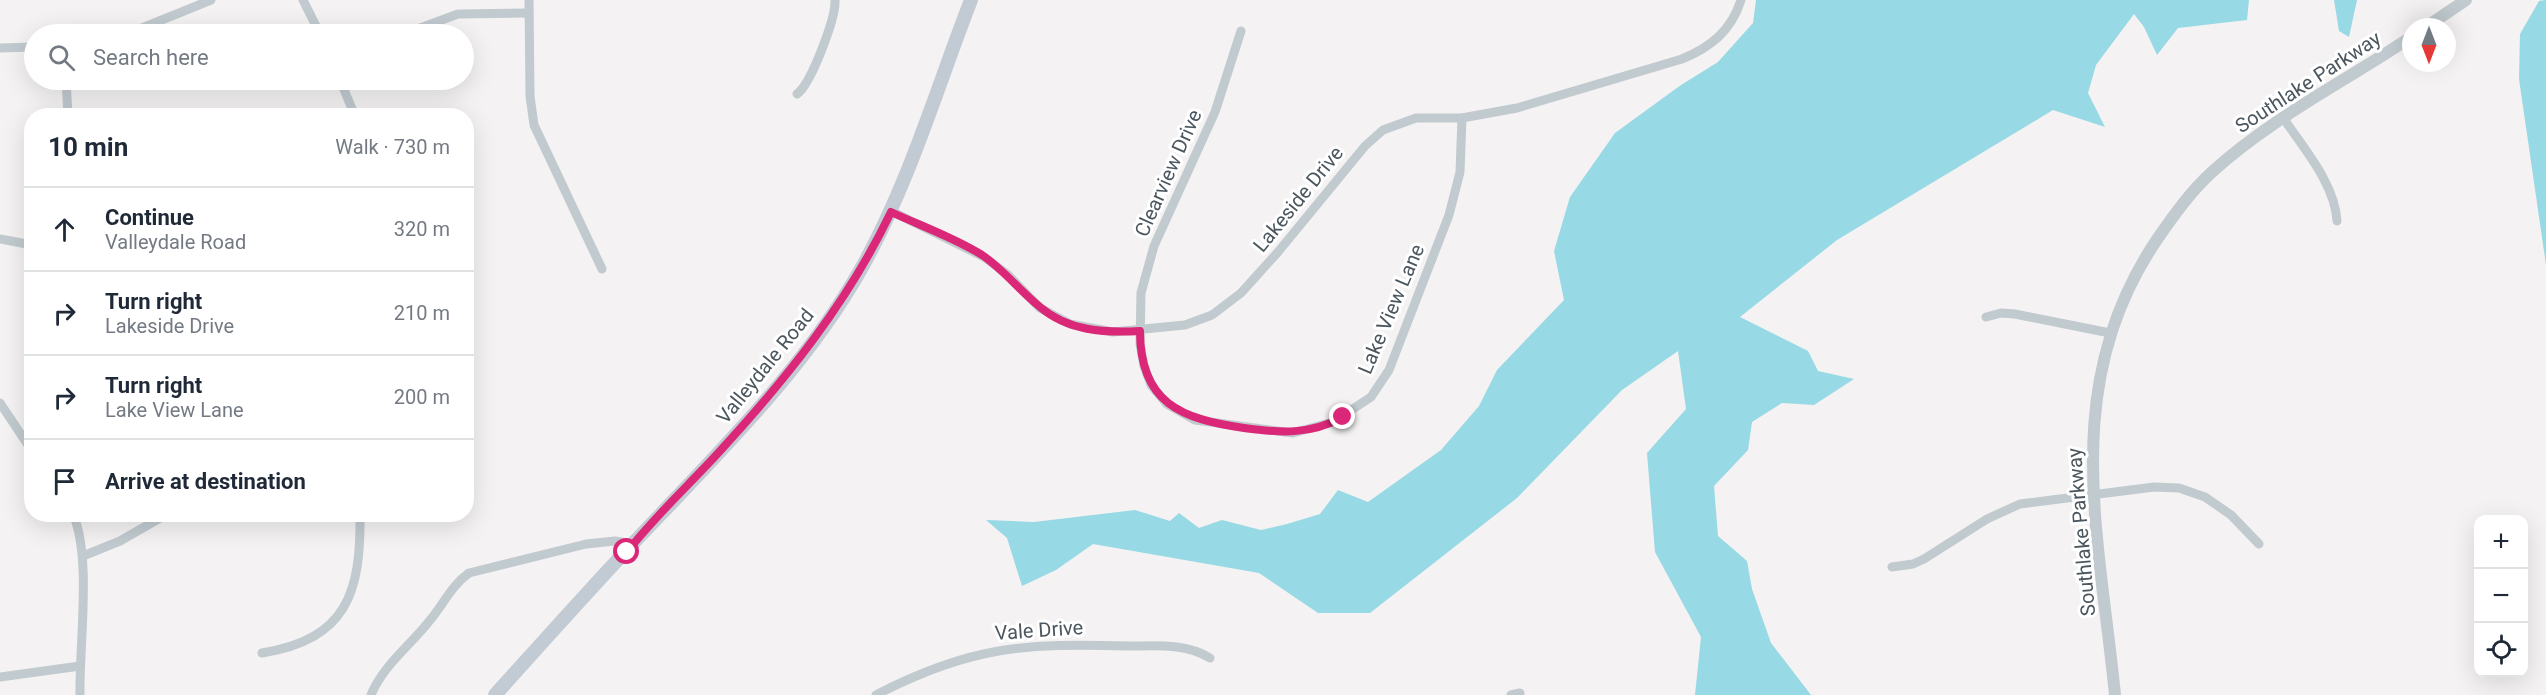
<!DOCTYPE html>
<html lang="en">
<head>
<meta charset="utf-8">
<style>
	:root { --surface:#fff; --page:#f2f2f3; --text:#1f2937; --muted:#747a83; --line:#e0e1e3 }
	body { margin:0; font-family:Roboto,sans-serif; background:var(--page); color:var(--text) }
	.controls { position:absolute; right:18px; bottom:18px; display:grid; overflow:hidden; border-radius:12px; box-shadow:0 6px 24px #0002 }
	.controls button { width:54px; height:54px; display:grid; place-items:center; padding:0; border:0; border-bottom:2px solid var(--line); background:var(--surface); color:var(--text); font:30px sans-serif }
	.compass { position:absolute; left:2402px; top:18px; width:54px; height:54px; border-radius:50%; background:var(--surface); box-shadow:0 6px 24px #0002; rotate:180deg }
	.stop { position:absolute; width:18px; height:18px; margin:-14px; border:4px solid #db2777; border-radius:50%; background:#fff }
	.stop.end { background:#db2777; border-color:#fff; box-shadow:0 2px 6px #0008 }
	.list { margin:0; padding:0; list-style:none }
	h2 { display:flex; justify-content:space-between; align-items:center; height:78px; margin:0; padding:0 24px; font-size:26px }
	h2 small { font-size:20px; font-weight:400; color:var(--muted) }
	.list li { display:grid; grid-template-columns:39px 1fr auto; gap:18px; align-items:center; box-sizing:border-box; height:84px; padding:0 24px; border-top:2px solid var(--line) }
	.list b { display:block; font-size:22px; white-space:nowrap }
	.list p { margin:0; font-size:20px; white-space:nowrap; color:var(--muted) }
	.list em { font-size:20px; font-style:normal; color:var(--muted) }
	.icon { flex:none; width:33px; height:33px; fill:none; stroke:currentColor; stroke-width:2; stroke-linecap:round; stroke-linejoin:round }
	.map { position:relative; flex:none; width:2546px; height:695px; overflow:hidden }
	.search { position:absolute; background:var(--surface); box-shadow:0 6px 24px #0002; left:24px; top:24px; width:450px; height:66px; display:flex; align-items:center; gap:15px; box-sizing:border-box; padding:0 21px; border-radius:33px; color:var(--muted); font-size:22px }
	.panel { position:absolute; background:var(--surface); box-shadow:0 6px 24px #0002; left:24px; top:108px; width:450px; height:414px; border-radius:24px }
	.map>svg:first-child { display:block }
</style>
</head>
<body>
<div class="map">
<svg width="2546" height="695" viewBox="0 0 2546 695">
	<rect width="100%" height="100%" fill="#f4f2f2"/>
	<g fill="#97d9e5">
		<path d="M1756 0H2249L2247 20 2178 28 2157 55 2144 27 2134 14 2096 65 2088 93 2105 127 2053 110 1837 240 1740 317 1808 351 1818 371 1854 379 1814 405 1782 403 1752 422 1748 450 1714 486 1718 536 1747 561 1752 589 1771 643 1811 695H1695L1701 637 1655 552 1647 453 1686 409 1678 351 1622 390 1517 498 1370 613H1318L1259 573 1093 544 1056 570 1022 586 1007 538 986 520 1034 522 1135 510 1170 521 1179 513 1199 528 1222 520 1261 530 1287 524 1320 514 1338 490 1368 502 1441 450 1479 406 1497 370 1564 300 1554 251 1570 197 1615 133 1681 85 1718 62 1753 23Z"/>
		<path d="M2334 0H2357L2349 37 2339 31Z"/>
		<path d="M2546 0V265L2519 79 2520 34 2539 1Z"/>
	</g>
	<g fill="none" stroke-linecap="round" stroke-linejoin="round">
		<g stroke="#c1cacf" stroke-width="9">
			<path d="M303 0 320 34"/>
			<path d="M529 0 530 96 534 125 602 269"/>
			<path d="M1241 31 1215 112 1154 246 1141 293 1140 344 1144 366 1151 385 1167 404 1195 420 1293 433 1333 422 1371 397 1389 370 1449 215 1460 172 1462 118"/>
			<path d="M127 34 211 0"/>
			<path d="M404 34 458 14 529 13"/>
			<path d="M0 48 34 47"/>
			<path d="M66 80 68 116"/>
			<path d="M340 80 355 116"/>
			<path d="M797 94C811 84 836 18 835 0"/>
			<path d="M2284 119C2304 149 2335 184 2337 221"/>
			<path d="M891 211 984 257 1007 274 1040 308 1070 324 1113 332 1185 325 1212 315 1241 293 1278 252 1365 146 1383 130 1416 118H1462L1517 108 1682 59C1711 47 1731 31 1741 0"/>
			<path d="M0 239 32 245"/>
			<path d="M1986 317 2001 313 2015 314 2110 333"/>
			<path d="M0 403 32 451"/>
			<path d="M73 514C92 558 79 645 80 695"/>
			<path d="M83 556 120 541 167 514"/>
			<path d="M1892 567 1913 564 1924 559 1987 519 2020 504 2154 487 2179 488 2205 497 2231 515 2259 544"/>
			<path d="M262 653C347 639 361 593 360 514"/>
			<path d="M0 677 80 666"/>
			<path d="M371 695C383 665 412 644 431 619 444 603 452 585 469 573L586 544 615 541 633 544"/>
			<path d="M876 695C970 646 1025 643 1129 646 1157 646 1186 643 1210 658"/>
			<path d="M1511 695 1520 693"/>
		</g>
		<g stroke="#c1cacf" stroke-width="12">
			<path d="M2426 27 2466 0"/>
			<path d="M2115 695C2099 532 2058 384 2158 238 2174 215 2191 191 2212 172 2271 118 2346 81 2411 37"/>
		</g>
		<path stroke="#c2cbd3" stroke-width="14" d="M495 695C550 634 604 573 661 514 733 438 809 361 861 269 909 184 936 90 971 0"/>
	</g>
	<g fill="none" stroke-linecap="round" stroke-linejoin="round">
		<path stroke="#db2777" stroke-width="8" d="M627 552C655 516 689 485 720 451 787 378 848 302 891 212 921 226 953 237 982 255 1004 270 1019 290 1040 307 1068 331 1104 333 1140 331 1140 403 1181 419 1244 428 1280 433 1310 435 1343 417"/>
	</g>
	<g text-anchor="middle" stroke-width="6" stroke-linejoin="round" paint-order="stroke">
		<g font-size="20" fill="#4b565e" stroke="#fff">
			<text transform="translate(2308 82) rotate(-33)" y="7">Southlake Parkway</text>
			<text transform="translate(1168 173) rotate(-66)" y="7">Clearview Drive</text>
			<text transform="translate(1298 199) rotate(-51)" y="7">Lakeside Drive</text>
			<text transform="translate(1391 309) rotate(-67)" y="7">Lake View Lane</text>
			<text transform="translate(765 366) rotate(-51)" y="7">Valleydale Road</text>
			<text transform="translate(2081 532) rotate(-95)" y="7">Southlake Parkway</text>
			<text transform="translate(1039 630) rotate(-4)" y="7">Vale Drive</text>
		</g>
	</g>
</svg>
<div class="controls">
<button>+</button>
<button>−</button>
<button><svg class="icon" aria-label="locate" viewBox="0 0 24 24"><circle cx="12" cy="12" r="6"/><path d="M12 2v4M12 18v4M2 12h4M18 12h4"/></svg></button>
</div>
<svg class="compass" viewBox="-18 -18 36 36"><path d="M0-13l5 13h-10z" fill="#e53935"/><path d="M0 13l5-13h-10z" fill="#747a83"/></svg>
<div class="stop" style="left:627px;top:552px"></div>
<div class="stop end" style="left:1343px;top:417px"></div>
<div class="search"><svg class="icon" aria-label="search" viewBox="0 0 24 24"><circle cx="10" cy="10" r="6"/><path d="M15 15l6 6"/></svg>Search here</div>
<section class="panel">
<h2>10 min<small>Walk · 730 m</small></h2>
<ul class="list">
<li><svg class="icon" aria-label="ahead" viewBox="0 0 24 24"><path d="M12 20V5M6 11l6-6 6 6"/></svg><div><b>Continue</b><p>Valleydale Road</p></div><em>320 m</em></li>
<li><svg class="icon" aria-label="right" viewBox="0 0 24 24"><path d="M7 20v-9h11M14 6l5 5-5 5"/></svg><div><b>Turn right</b><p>Lakeside Drive</p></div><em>210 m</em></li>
<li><svg class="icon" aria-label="right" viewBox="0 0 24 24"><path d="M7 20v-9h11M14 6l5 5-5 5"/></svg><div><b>Turn right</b><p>Lake View Lane</p></div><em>200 m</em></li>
<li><svg class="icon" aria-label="arrive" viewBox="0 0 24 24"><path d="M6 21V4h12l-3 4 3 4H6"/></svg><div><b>Arrive at destination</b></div></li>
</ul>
</section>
</div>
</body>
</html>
